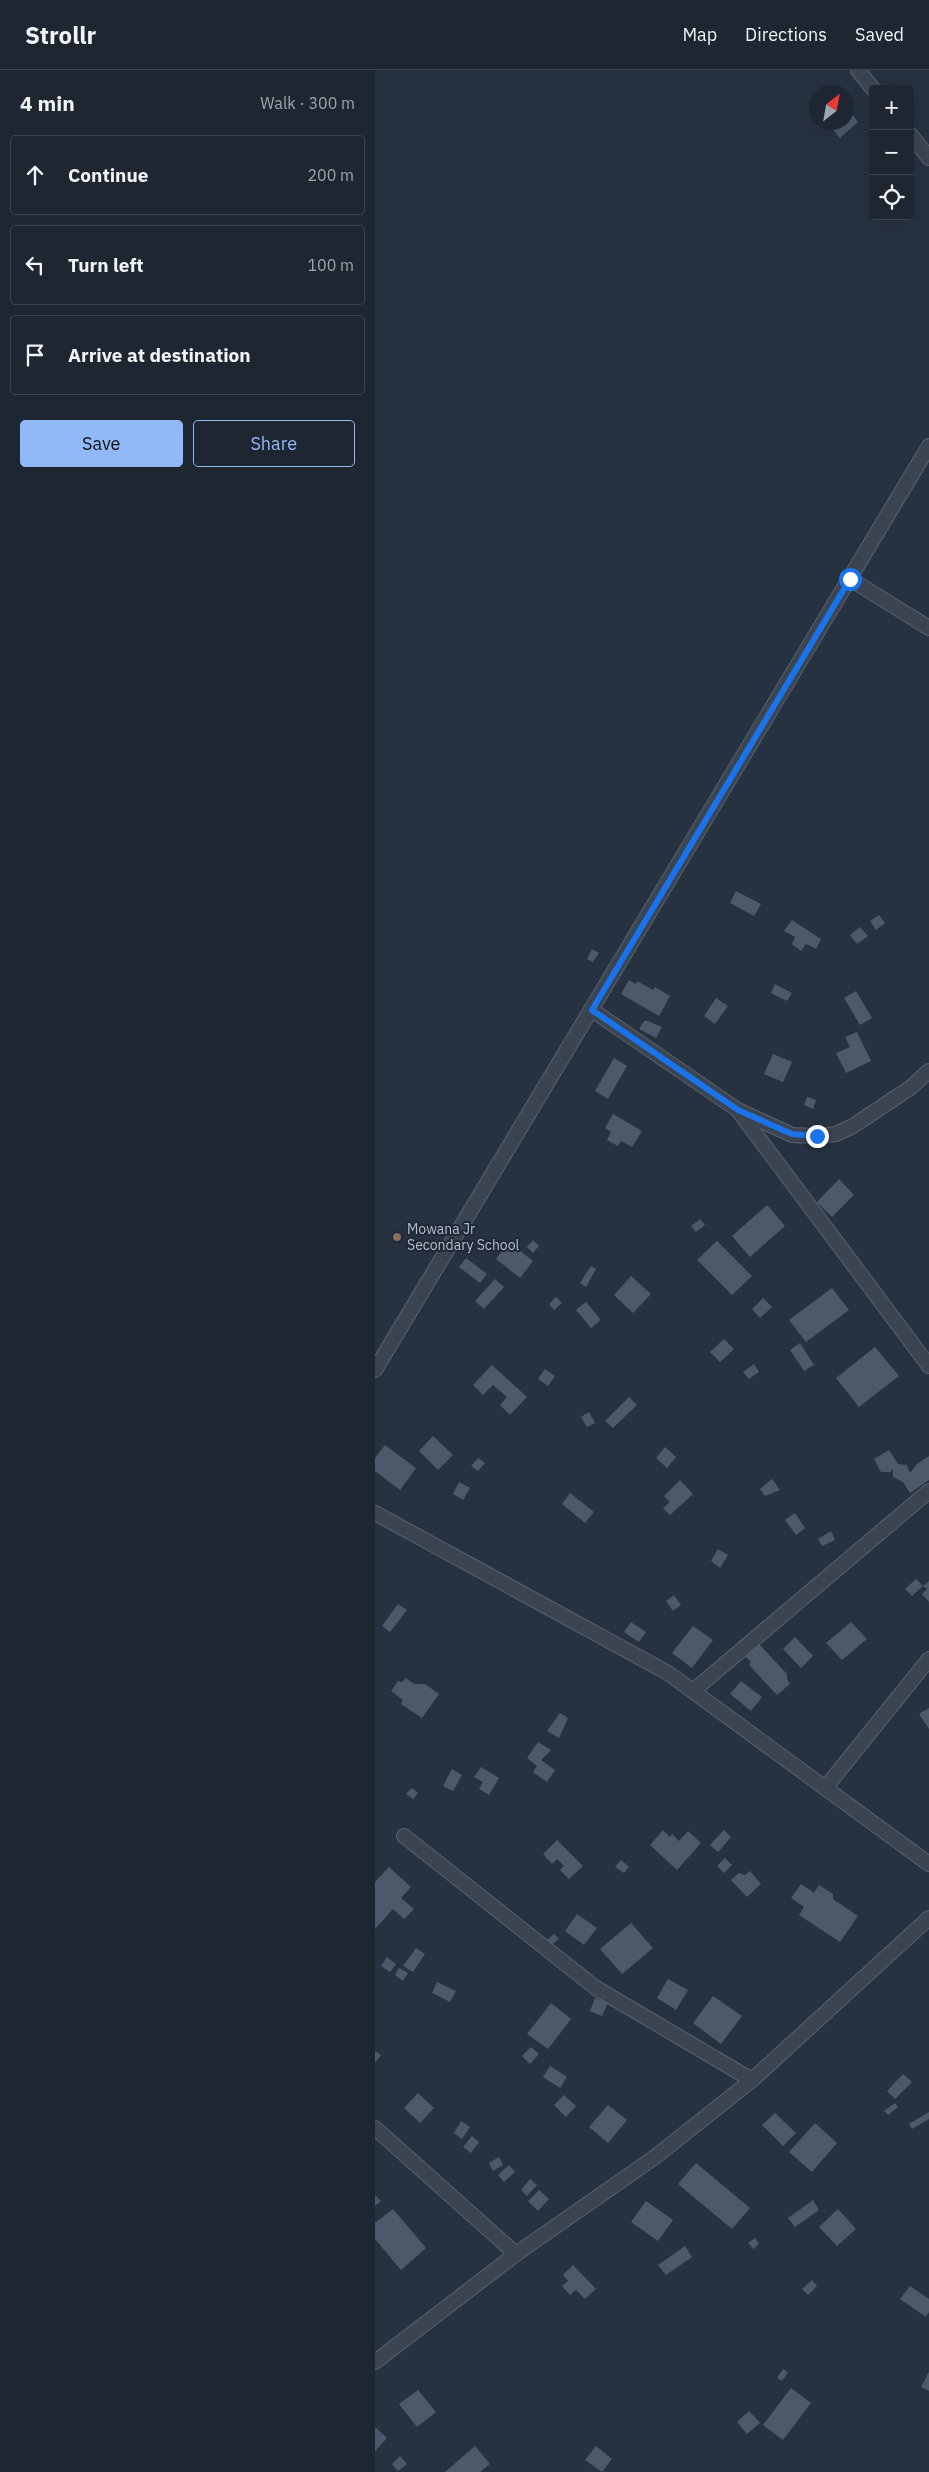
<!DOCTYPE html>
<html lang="en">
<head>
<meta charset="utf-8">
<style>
	:root { --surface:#1d2631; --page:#2a323d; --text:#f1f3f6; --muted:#a0a5ab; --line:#3b434d; --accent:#91b9f7 }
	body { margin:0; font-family:"IBM Plex Sans",sans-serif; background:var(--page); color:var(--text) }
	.controls { position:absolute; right:15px; top:15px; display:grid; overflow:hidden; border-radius:5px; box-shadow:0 5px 20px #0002 }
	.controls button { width:45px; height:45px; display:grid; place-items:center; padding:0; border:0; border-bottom:1px solid var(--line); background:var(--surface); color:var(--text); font:25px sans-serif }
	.compass { position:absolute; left:434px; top:15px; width:45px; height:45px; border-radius:50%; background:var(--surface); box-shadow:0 5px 20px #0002; rotate:31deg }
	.stop { position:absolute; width:15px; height:15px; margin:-11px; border:4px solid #1a73e8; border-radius:50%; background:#fff }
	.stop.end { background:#1a73e8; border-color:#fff; box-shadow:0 1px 5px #0008 }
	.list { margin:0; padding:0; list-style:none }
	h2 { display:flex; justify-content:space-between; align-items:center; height:65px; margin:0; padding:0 20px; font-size:21px }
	h2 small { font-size:16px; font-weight:400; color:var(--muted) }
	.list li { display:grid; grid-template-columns:32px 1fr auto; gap:15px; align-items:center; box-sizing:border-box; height:80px; margin:0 10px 10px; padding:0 10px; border:1px solid var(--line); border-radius:5px }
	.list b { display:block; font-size:19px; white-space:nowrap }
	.list em { font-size:16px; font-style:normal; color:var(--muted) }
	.actions { display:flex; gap:10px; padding:15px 20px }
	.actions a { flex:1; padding:11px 0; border:1px solid var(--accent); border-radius:5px; text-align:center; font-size:18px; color:var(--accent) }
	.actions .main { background:var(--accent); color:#111 }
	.icon { flex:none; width:28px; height:28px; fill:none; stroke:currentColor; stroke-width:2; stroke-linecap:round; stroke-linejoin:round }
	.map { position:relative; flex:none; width:554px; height:2402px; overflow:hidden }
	header { display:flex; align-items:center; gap:30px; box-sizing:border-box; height:70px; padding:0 25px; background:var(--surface); border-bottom:1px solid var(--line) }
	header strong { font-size:24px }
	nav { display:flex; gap:28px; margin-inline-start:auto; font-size:18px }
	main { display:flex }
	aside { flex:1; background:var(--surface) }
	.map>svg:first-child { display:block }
</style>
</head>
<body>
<header>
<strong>Strollr</strong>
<nav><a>Map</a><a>Directions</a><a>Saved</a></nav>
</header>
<main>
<aside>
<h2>4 min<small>Walk · 300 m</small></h2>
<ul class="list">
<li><svg class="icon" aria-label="ahead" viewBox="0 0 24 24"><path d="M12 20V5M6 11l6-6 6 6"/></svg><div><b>Continue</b></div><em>200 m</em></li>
<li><svg class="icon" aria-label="left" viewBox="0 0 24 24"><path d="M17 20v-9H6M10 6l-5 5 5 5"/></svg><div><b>Turn left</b></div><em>100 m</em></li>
<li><svg class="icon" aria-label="arrive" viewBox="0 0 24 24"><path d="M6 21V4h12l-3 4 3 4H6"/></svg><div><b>Arrive at destination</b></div></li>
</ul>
<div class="actions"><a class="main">Save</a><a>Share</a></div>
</aside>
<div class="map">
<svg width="554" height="2402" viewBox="0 0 554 2402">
	<rect width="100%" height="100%" fill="#273241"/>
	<g fill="#4d596a">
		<path d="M472 38 483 52 465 68 452 52H472Z"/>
		<path d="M361 821 386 834 379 846 355 833Z"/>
		<path d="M504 845 510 853 501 860 495 851Z"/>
		<path d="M417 850 446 869 441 879 431 874 426 881 417 874 420 867 409 861Z"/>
		<path d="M485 857 493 866 482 874 475 865Z"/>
		<path d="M217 879 224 883 218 892 212 889Z"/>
		<path d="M254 910 261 914 262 911 278 920 280 917 295 926 284 946 246 924Z"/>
		<path d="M400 914 417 923 412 931 396 923Z"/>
		<path d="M481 921 497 948 485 955 469 928Z"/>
		<path d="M341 928 353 936 340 954 329 946Z"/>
		<path d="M270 950 287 957 281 968 264 959Z"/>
		<path d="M482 962 496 991 471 1003 461 983 475 977 470 967Z"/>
		<path d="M398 984 417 992 408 1012 389 1004Z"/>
		<path d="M239 988 252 996 233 1029 220 1021Z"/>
		<path d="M432 1027 441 1030 438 1039 429 1035Z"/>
		<path d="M238 1044 267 1061 257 1077 246 1071 243 1076 232 1070 236 1062 230 1058Z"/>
		<path d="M464 1109 479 1125 457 1147 442 1132Z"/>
		<path d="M392 1135 410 1156 375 1187 357 1166Z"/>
		<path d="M325 1149 330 1155 321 1162 316 1156Z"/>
		<path d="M158 1170 164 1176 158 1183 152 1177Z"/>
		<path d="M342 1171 377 1206 357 1225 322 1190Z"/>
		<path d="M134 1172 158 1191 145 1208 121 1189Z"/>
		<path d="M91 1188 112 1204 105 1213 84 1197Z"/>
		<path d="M216 1196 221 1199 211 1217 205 1213Z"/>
		<path d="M256 1206 276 1224 258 1243 239 1225Z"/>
		<path d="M120 1209 129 1217 109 1239 100 1231Z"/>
		<path d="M457 1218 474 1240 431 1272 414 1250Z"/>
		<path d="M181 1227 187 1233 179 1240 174 1234Z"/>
		<path d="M388 1228 397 1237 385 1248 377 1239Z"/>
		<path d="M211 1232 226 1250 216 1258 201 1240Z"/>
		<path d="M349 1269 359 1279 345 1292 335 1282Z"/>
		<path d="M425 1273 439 1295 429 1301 415 1280Z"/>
		<path d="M500 1277 524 1306 484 1337 461 1308Z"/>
		<path d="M379 1294 384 1302 374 1309 368 1302Z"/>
		<path d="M117 1295 152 1327 135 1345 125 1335 132 1327 118 1315 108 1325 98 1315Z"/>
		<path d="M170 1299 180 1306 173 1316 163 1309Z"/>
		<path d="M254 1327 262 1335 238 1358 230 1351Z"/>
		<path d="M214 1342 220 1353 212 1357 206 1347Z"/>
		<path d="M58 1366 78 1385 63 1400 44 1381Z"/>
		<path d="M10 1375 41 1398 25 1420 0 1401V1388Z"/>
		<path d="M290 1377 301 1387 292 1398 281 1388Z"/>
		<path d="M514 1380 523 1394 532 1395 535 1403 542 1394 554 1386V1410L535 1423 528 1412 518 1407V1399L515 1402H506L499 1389Z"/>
		<path d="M103 1388 110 1393 103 1401 96 1396Z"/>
		<path d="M397 1409 405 1420 390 1426 385 1419Z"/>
		<path d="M305 1410 318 1424 295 1445 288 1438 295 1432 289 1426Z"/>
		<path d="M84 1412 95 1418 88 1430 78 1424Z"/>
		<path d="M195 1423 219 1442 210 1453 187 1434Z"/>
		<path d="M420 1443 430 1458 421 1465 410 1450Z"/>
		<path d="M456 1461 460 1470 447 1476 443 1469Z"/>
		<path d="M343 1479 353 1485 345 1498 336 1491Z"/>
		<path d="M541 1509 548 1516 537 1526 530 1519Z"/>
		<path d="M554 1511V1532L547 1524 552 1519 548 1516Z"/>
		<path d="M299 1525 306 1535 298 1541 291 1531Z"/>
		<path d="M23 1534 32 1540 15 1562 7 1556Z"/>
		<path d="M256 1552 271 1562 264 1572 249 1562Z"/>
		<path d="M476 1552 492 1569 467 1590 451 1573Z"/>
		<path d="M318 1556 338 1570 317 1598 297 1583Z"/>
		<path d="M420 1567 438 1586 426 1598 408 1579Z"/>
		<path d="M384 1574 412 1604V1609L415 1614 402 1625 374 1595 376 1592 370 1586Z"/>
		<path d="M31 1608 39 1614H50L64 1624 47 1648 26 1634 28 1630 16 1621 23 1611 27 1612Z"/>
		<path d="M366 1611 387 1627 376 1641 355 1624Z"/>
		<path d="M554 1638V1659L544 1644Z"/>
		<path d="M185 1643 193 1648 184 1668 172 1661Z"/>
		<path d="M163 1672 176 1680 166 1690 180 1700 172 1712 158 1702 162 1696 152 1688Z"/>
		<path d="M106 1697 124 1708 114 1725 104 1719 108 1712 99 1707Z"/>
		<path d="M77 1699 87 1705 78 1721 68 1716Z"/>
		<path d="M37 1718 43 1723 38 1729 31 1724Z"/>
		<path d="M288 1760 295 1767 297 1764 304 1771 313 1761 326 1773 302 1800 275 1775Z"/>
		<path d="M349 1760 356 1767 343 1782 335 1775Z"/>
		<path d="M182 1770 208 1796 194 1809 185 1800 189 1796 182 1789 177 1794 168 1784Z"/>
		<path d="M350 1788 357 1795 349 1803 342 1796Z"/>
		<path d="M246 1790 254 1797 249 1803 240 1797Z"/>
		<path d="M14 1797 36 1817 26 1828 39 1839 29 1849 18 1839 0 1859V1812Z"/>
		<path d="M375 1801 386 1814 372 1827 356 1810 364 1803 370 1805Z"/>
		<path d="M426 1814 439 1823 444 1815 458 1824V1829L483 1846 465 1872 424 1845 429 1837 416 1828Z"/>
		<path d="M202 1844 222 1858 209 1875 190 1861Z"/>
		<path d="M256 1853 278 1878 247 1904 225 1879Z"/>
		<path d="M179 1864 184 1869 176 1875 172 1870Z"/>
		<path d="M41 1878 50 1884 38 1902 28 1896Z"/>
		<path d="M12 1887 21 1894 15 1902 6 1896Z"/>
		<path d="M24 1898 33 1903 28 1911 20 1905Z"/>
		<path d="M293 1909 313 1920 301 1940 282 1928Z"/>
		<path d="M62 1912 81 1921 75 1932 57 1923Z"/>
		<path d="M338 1926 367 1946 346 1974 318 1953Z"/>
		<path d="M220 1928 233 1933 227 1946 215 1941Z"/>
		<path d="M176 1933 196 1949 173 1979 152 1964Z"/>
		<path d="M156 1977 164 1984 155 1994 147 1986Z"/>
		<path d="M0 1981 6 1985 0 1993Z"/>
		<path d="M175 1996 192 2007 185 2018 168 2007Z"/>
		<path d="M528 2004 537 2012 520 2029 512 2021Z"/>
		<path d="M43 2023 59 2038 45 2053 29 2038Z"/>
		<path d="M189 2025 201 2036 191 2047 179 2035Z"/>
		<path d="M520 2033 523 2037 513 2045 509 2041Z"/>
		<path d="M233 2035 252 2050 233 2073 214 2057Z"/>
		<path d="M554 2042V2049L537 2059 534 2054Z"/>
		<path d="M400 2043 421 2063 408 2076 387 2055Z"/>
		<path d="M86 2051 95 2057 87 2069 79 2063Z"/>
		<path d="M440 2053 462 2073 437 2102 414 2082Z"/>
		<path d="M97 2066 104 2072 96 2083 88 2077Z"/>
		<path d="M124 2087 128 2095 118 2101 114 2093Z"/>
		<path d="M321 2093 375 2138 357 2159 303 2114Z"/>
		<path d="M134 2095 140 2102 129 2112 123 2105Z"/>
		<path d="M155 2109 162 2115 152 2126 146 2120Z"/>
		<path d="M164 2120 174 2129 163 2141 153 2131Z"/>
		<path d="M0 2125 6 2131 0 2136Z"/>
		<path d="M438 2130 444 2140 420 2157 413 2148Z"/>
		<path d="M271 2131 298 2150 283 2171 256 2152Z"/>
		<path d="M18 2139 51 2178 26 2200 0 2169V2153Z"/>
		<path d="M463 2139 481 2159 462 2176 444 2157Z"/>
		<path d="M380 2168 384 2174 378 2179 373 2173Z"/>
		<path d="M310 2176 317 2187 291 2205 283 2195Z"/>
		<path d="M198 2195 221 2219 210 2229 201 2220 195 2225 187 2216 193 2211 188 2205Z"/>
		<path d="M437 2210 442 2216 433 2225 427 2219Z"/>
		<path d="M535 2216 554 2229V2242L551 2247 525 2229Z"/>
		<path d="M408 2299 413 2302 407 2311 402 2308Z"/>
		<path d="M554 2302V2321L546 2317Z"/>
		<path d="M416 2318 436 2333 408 2370 388 2355Z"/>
		<path d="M43 2320 61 2342 42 2357 24 2334Z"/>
		<path d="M374 2341 385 2353 372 2364 362 2352Z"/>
		<path d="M0 2357 12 2368 0 2381Z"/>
		<path d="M100 2376 115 2394 105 2402H70Z"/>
		<path d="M221 2376 237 2389 227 2402 210 2390Z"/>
		<path d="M25 2386 32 2394 23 2401 17 2394Z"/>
	</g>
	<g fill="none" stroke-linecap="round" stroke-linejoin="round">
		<defs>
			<g id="minor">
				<path d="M483 0 498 19"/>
				<path d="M535 64 554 88"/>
				<path d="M475 509 554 558"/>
				<path d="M217 940 363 1040 417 1065 442 1066 461 1064 478 1056 535 1018 554 1001"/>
				<path d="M365 1043 554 1296"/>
				<path d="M0 1300 554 376"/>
				<path d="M0 1443 293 1603 554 1794"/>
				<path d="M318 1621 554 1421"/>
				<path d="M451 1717 554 1589"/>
				<path d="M29 1766 221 1918 377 2010"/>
				<path d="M0 2058 141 2184"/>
				<path d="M0 2292 141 2184 280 2087 377 2010 554 1848"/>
			</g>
		</defs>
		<use href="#minor" stroke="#59626e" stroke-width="16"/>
		<use href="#minor" stroke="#3b4451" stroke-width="14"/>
	</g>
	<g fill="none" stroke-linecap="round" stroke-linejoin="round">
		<path stroke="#1a73e8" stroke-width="6" d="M442 1066 417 1064 363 1040 217 940 475 509"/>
	</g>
	<circle fill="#8d6e63" stroke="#1f2937" stroke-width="2" cx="22" cy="1167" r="5"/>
	<g text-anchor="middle" stroke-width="4" stroke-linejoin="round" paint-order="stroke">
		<g font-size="14" fill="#b8bfcb" stroke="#1f2937" text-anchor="start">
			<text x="32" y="1164">Mowana Jr<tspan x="32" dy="16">Secondary School</tspan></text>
		</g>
	</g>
</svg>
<div class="controls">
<button>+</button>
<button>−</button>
<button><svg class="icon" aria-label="locate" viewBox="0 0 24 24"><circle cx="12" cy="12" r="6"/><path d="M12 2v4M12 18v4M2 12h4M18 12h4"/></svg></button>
</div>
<svg class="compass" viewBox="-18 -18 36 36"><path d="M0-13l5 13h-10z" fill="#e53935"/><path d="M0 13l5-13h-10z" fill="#a0a5ab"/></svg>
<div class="stop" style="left:475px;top:509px"></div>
<div class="stop end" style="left:442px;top:1066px"></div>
</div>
</main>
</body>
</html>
